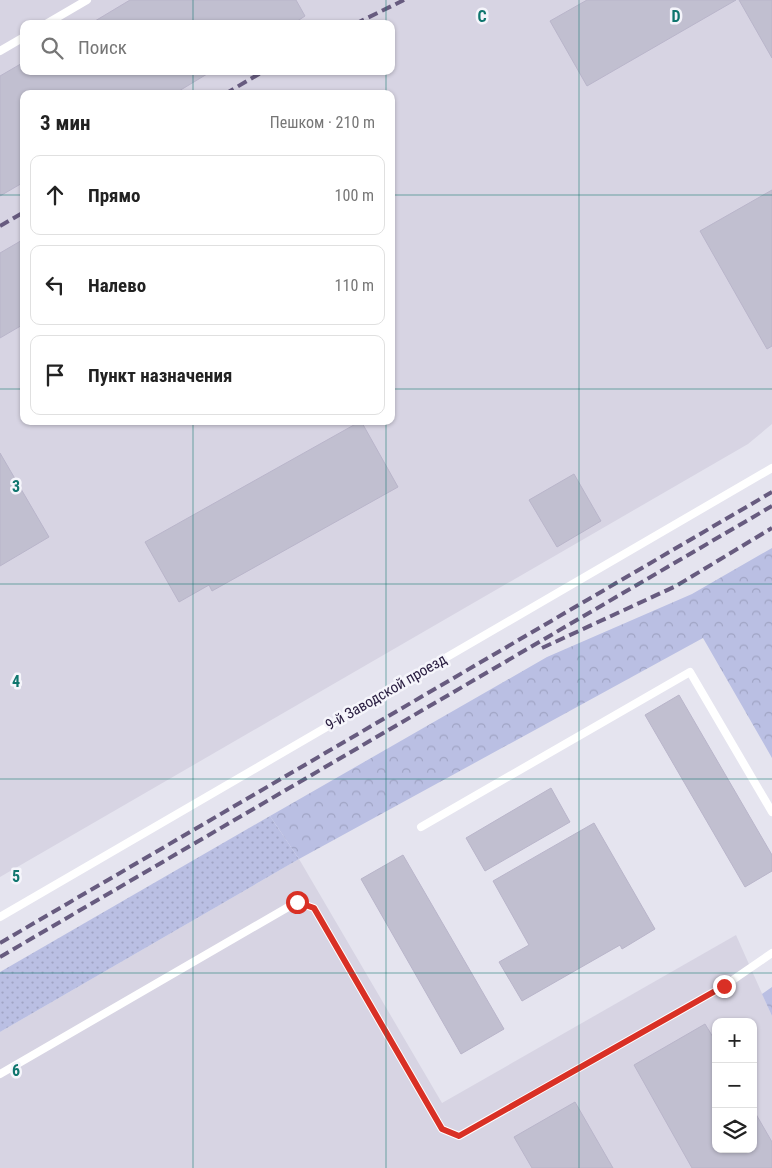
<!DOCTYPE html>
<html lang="ru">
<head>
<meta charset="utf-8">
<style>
	:root { --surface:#fff; --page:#f6f6f6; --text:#222; --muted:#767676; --line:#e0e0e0 }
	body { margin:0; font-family:"Roboto Condensed",sans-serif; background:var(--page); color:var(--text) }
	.controls { position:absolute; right:15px; bottom:15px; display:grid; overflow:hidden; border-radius:10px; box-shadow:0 1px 4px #0004 }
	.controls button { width:45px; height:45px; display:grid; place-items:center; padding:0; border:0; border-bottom:1px solid var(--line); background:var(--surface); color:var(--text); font:25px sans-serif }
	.stop { position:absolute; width:15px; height:15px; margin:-11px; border:4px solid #d93025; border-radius:50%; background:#fff }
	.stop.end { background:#d93025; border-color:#fff; box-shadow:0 1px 5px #0008 }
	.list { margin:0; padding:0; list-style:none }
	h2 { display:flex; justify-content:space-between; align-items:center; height:65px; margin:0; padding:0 20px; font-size:21px }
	h2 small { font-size:16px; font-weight:400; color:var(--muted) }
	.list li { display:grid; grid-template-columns:32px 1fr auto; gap:15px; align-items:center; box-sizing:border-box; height:80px; margin:0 10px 10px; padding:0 10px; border:1px solid var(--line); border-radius:10px }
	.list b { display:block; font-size:19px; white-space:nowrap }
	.list em { font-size:16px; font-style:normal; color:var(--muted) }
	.icon { flex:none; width:28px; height:28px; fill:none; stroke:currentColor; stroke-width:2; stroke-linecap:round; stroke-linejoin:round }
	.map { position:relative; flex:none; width:772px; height:1168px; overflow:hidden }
	.search { position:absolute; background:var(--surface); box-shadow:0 1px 4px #0004; left:20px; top:20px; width:375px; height:55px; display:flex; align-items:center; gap:12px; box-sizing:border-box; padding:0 18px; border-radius:10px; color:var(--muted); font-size:19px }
	.panel { position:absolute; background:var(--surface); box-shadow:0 1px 4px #0004; left:20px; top:90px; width:375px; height:335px; border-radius:10px }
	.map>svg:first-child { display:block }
</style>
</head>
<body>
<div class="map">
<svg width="772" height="1168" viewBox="0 0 772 1168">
	<defs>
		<pattern id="grass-dots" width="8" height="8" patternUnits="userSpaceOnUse" patternTransform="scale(1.25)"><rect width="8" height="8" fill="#babfe3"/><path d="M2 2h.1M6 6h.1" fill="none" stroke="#a0a4c4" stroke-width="1.8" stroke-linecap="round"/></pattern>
		<pattern id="forest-crowns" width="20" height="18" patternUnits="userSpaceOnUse" patternTransform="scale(1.25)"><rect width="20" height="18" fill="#babfe3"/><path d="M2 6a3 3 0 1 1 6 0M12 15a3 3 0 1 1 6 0" fill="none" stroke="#a0a4c4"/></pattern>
	</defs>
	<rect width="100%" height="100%" fill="#e5e4ef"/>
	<g fill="#d7d4e3" fill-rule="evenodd">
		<path d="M0 0H772V424L748 444 0 877ZM24 24H391V71H24ZM24 94H391V421H24Z"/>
		<path d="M299 859 442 1103 736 935 772 1016V1168H0V1032ZM716 1022H753V1149H716Z"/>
	</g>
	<path fill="url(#grass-dots)" d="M270 816 299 859 0 1032V972Z"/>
	<g fill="url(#forest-crowns)">
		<path d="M772 548V758L703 638 299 859 270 816 547 657 692 594Z"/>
		<path d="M772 987V1016L762 994Z"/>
	</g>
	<g fill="#c1bfd0" stroke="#b9b5ca">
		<path d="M130 0H296L305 16 293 24H90Z"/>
		<path d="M587 0H736L587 86 550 21Z"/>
		<path d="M739 0H772V58Z"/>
		<path d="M24 62V71H212L174 94H24V182L0 196V76Z"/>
		<path d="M772 190V346L767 349 700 231Z"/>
		<path d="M24 239V324L0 338V253Z"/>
		<path d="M361 421 398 487 212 591 209 585 179 602 145 542Z"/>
		<path d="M0 453 49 537 0 566Z"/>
		<path d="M574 474 601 521 557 547 529 500Z"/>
		<path d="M679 695 772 855V871L745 887 645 715Z"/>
		<path d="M551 788 570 822 485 871 466 838Z"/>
		<path d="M594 823 655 929 622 949 620 945 522 1001 499 962 529 945 493 881Z"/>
		<path d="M403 855 504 1029 461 1054 361 879Z"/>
		<path d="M705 1024 716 1042V1149H753V1109L772 1142V1168H692L634 1065Z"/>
		<path d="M575 1102 613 1168H532L514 1137Z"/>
	</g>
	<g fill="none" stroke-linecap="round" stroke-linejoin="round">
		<g stroke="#fff" stroke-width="8">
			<path d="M46 24 87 0"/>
			<path d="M0 51 24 37"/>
			<path d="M421 827 690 672 772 812"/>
			<path d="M0 917 772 468"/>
			<path d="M0 1074 297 902 314 908 442 1129 459 1136 724 986 772 953"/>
		</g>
		<g stroke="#675b7f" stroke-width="4" stroke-dasharray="10 5" stroke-linecap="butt">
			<path d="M355 24 404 0"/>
			<path d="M225 94 264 71"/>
			<path d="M0 226 24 212"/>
			<path d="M542 648 676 586 772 528"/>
			<path d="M0 943 772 492"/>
			<path d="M0 957 772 506"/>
		</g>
	</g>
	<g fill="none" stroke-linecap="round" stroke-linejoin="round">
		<path stroke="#d93025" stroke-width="6" d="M297 902 314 908 442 1129 459 1136 724 986"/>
	</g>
	<path fill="none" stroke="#0f766e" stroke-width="1" stroke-opacity="0.55" d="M193 0V24M386 0V24M579 0V1168M193 71V94M386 71V94M0 195H24M391 195H772M0 389H24M391 389H772M193 421V1168M386 421V1168M0 584H772M0 779H772M0 973H772"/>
	<g text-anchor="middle" stroke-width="5" stroke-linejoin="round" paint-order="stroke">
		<g font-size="15" fill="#2c2043" stroke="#f5f5fb">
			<text transform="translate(386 692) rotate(-30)" y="5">9-й Заводской проезд</text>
		</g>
	</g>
	<g font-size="16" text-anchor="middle" font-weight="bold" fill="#0f766e" stroke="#f5f5fb" stroke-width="5" stroke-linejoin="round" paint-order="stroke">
		<text x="482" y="22">C</text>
		<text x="676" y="22">D</text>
		<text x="16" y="492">3</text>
		<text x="16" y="687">4</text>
		<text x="16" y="882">5</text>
		<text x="16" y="1076">6</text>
	</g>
</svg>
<div class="controls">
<button>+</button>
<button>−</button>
<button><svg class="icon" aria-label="layers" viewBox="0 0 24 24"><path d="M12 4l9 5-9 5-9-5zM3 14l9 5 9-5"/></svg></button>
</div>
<div class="stop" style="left:297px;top:902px"></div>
<div class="stop end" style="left:724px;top:986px"></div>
<div class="search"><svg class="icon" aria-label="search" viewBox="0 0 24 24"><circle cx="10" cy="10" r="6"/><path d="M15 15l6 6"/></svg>Поиск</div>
<section class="panel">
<h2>3 мин<small>Пешком · 210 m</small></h2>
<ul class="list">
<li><svg class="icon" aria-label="ahead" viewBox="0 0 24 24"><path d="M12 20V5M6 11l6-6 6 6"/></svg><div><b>Прямо</b></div><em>100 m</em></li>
<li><svg class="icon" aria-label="left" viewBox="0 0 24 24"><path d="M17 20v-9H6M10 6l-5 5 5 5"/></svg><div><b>Налево</b></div><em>110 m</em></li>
<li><svg class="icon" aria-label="arrive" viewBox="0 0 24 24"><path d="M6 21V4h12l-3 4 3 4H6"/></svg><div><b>Пункт назначения</b></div></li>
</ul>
</section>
</div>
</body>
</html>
